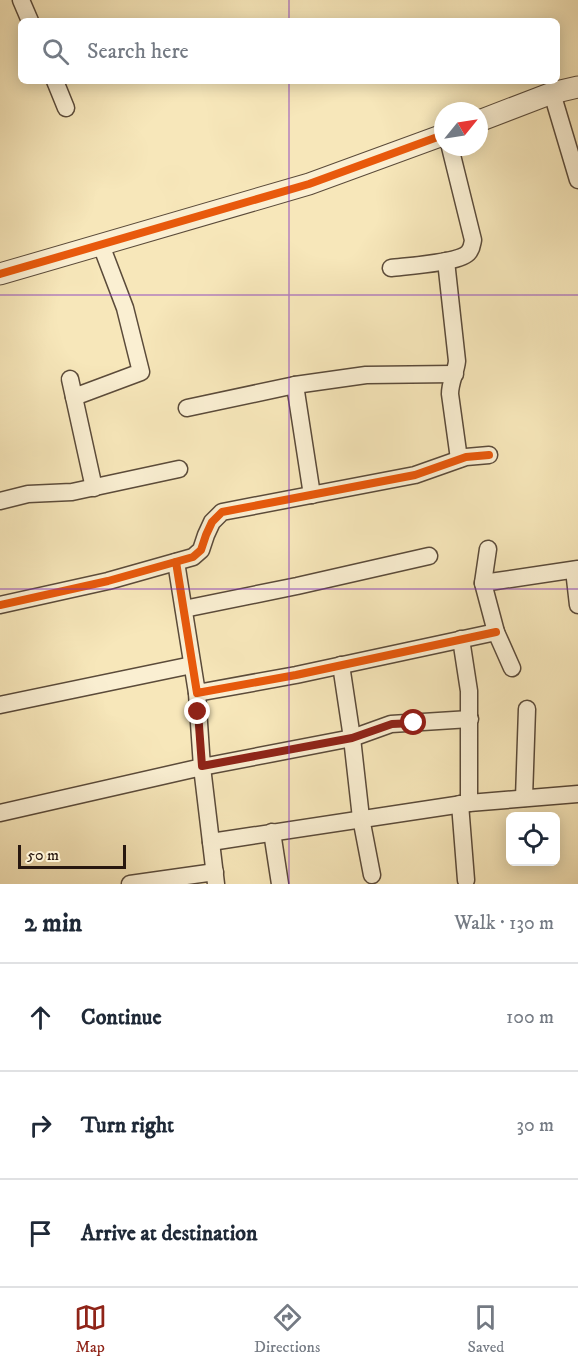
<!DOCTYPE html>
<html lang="en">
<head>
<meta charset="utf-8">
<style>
	:root { --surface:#fff; --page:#f2f2f3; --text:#1f2937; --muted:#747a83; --line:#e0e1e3; --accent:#8f2418 }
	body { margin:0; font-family:"IM FELL DW Pica",serif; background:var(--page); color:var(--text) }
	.controls { position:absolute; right:18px; bottom:18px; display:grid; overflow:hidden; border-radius:9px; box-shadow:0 3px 15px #0003 }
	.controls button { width:54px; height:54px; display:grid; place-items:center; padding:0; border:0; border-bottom:2px solid var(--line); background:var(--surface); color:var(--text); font:30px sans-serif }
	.compass { position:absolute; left:434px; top:102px; width:54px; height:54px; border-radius:50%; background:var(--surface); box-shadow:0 3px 15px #0003; rotate:60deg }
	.scale { position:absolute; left:18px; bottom:15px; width:108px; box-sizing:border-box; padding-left:6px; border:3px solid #27170f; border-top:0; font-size:16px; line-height:21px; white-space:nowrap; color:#27170f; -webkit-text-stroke:4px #faefd2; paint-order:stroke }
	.stop { position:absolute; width:18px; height:18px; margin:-14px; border:4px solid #8f2418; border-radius:50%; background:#fff }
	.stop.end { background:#8f2418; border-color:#fff; box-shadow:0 2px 6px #0008 }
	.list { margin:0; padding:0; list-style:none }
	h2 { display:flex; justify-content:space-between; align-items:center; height:78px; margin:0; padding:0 24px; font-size:26px }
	h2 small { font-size:20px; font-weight:400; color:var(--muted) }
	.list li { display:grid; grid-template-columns:39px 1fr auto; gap:18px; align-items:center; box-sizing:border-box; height:108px; padding:0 24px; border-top:2px solid var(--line) }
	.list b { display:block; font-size:22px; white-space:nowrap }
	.list em { font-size:20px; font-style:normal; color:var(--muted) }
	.icon { flex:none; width:33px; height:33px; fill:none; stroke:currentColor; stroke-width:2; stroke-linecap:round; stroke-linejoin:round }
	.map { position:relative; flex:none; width:578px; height:884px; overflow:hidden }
	.search { position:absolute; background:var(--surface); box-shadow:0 3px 15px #0003; left:18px; right:18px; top:18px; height:66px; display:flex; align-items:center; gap:15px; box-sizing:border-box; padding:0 21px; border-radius:9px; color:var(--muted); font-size:22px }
	.sheet { height:402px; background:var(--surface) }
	nav { display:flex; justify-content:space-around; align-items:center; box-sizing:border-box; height:84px; border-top:2px solid var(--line); background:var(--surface); font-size:16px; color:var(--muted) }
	nav a { display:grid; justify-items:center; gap:3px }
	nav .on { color:var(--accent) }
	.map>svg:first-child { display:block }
</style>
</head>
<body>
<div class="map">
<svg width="578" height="884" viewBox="0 0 578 884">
	<rect width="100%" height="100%" fill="#f7e7ba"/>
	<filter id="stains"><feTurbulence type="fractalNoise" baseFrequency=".00333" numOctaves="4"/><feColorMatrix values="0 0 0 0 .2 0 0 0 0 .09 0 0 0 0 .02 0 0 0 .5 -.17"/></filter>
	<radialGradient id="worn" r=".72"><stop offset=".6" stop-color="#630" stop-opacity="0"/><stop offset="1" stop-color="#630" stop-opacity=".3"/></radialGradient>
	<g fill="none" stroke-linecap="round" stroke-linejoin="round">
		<defs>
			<g id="minor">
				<path d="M21 0 30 21"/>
				<path d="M55 81 66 108"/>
				<path d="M552 93 578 180"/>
				<path d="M446 261 457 361C456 372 450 382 450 394L459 459"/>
				<path d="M391 268C407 266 458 263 468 253 472 249 472 245 473 240L450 147"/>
				<path d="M70 379 94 488"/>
				<path d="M295 385 312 495"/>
				<path d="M74 397 141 372 125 308 101 245"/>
				<path d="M187 408 295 385 366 375 455 374"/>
				<path d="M0 501 28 494 72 492 179 469"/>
				<path d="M488 549 483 583 496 632 512 668"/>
				<path d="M176 562 197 693 296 675 496 632"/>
				<path d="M574 570 578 605"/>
				<path d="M483 583 578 569"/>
				<path d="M0 605 108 581 193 557 201 550 206 535 212 522 222 512 415 475 466 457 489 455"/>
				<path d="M184 609 297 586 429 556"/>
				<path d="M461 639 469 691V803"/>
				<path d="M341 665 352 738 361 818 372 875"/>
				<path d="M197 693 202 767 352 738 391 724 470 719"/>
				<path d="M0 705 192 665"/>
				<path d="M524 798 527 709"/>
				<path d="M460 804 466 880"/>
				<path d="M0 813 202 767 216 884"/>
				<path d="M272 832 280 884"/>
				<path d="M211 842 469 803 578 794"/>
				<path d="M130 884 215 872"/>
			</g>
			<g id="tertiary">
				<path d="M479 121 552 93 578 87"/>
				<path d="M0 274 309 184 443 135"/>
			</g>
		</defs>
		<use href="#minor" stroke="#5b4b3a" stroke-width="19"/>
		<use href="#tertiary" stroke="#5b4b3a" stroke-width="23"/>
		<use href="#minor" stroke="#faefd2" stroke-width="16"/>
		<use href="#tertiary" stroke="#faefd2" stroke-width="21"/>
		<defs>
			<g id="cycleway">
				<path d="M0 274 309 184 443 135"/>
				<path d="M176 562 197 693 296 675 496 632"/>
				<path d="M0 605 108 581 193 557 201 550 206 535 212 522 222 512 415 475 466 457 489 455"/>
			</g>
		</defs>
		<use href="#cycleway" stroke="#faefd2" stroke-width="11"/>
		<use href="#cycleway" stroke="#e8590c" stroke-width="8"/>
	</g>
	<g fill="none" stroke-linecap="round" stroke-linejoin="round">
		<path stroke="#8f2418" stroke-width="8" d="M198 712 202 766 352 738 392 724 414 723"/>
	</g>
	<path fill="none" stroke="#7b2cbf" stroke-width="1.5" stroke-opacity="0.55" d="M289 0V21M289 81V884M0 295H578M0 589H578"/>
	<rect width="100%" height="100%" filter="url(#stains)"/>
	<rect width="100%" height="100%" fill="url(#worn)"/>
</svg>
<div class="controls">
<button><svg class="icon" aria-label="locate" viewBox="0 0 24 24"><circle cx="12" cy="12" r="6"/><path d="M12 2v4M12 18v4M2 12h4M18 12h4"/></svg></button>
</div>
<svg class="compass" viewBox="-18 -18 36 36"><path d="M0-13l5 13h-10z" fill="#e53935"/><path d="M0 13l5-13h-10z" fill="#747a83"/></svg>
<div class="scale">50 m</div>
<div class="stop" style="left:414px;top:723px"></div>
<div class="stop end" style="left:198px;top:712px"></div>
<div class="search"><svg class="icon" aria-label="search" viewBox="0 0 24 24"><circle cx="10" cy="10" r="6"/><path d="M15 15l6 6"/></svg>Search here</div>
</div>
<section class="sheet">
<h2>2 min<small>Walk · 130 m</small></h2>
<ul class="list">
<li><svg class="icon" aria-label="ahead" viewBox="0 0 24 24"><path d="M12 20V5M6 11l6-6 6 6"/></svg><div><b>Continue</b></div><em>100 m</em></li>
<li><svg class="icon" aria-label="right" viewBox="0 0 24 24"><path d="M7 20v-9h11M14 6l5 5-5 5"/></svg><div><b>Turn right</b></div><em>30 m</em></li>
<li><svg class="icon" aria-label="arrive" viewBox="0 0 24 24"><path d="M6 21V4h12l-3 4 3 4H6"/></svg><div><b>Arrive at destination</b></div></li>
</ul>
</section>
<nav>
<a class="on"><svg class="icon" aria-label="map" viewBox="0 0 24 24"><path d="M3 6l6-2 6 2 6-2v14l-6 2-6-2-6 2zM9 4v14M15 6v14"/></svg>Map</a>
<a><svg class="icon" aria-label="directions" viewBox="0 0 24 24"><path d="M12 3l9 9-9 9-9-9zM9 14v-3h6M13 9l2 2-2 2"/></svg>Directions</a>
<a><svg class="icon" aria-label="saved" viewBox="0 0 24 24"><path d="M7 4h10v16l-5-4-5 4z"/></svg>Saved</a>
</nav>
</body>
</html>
